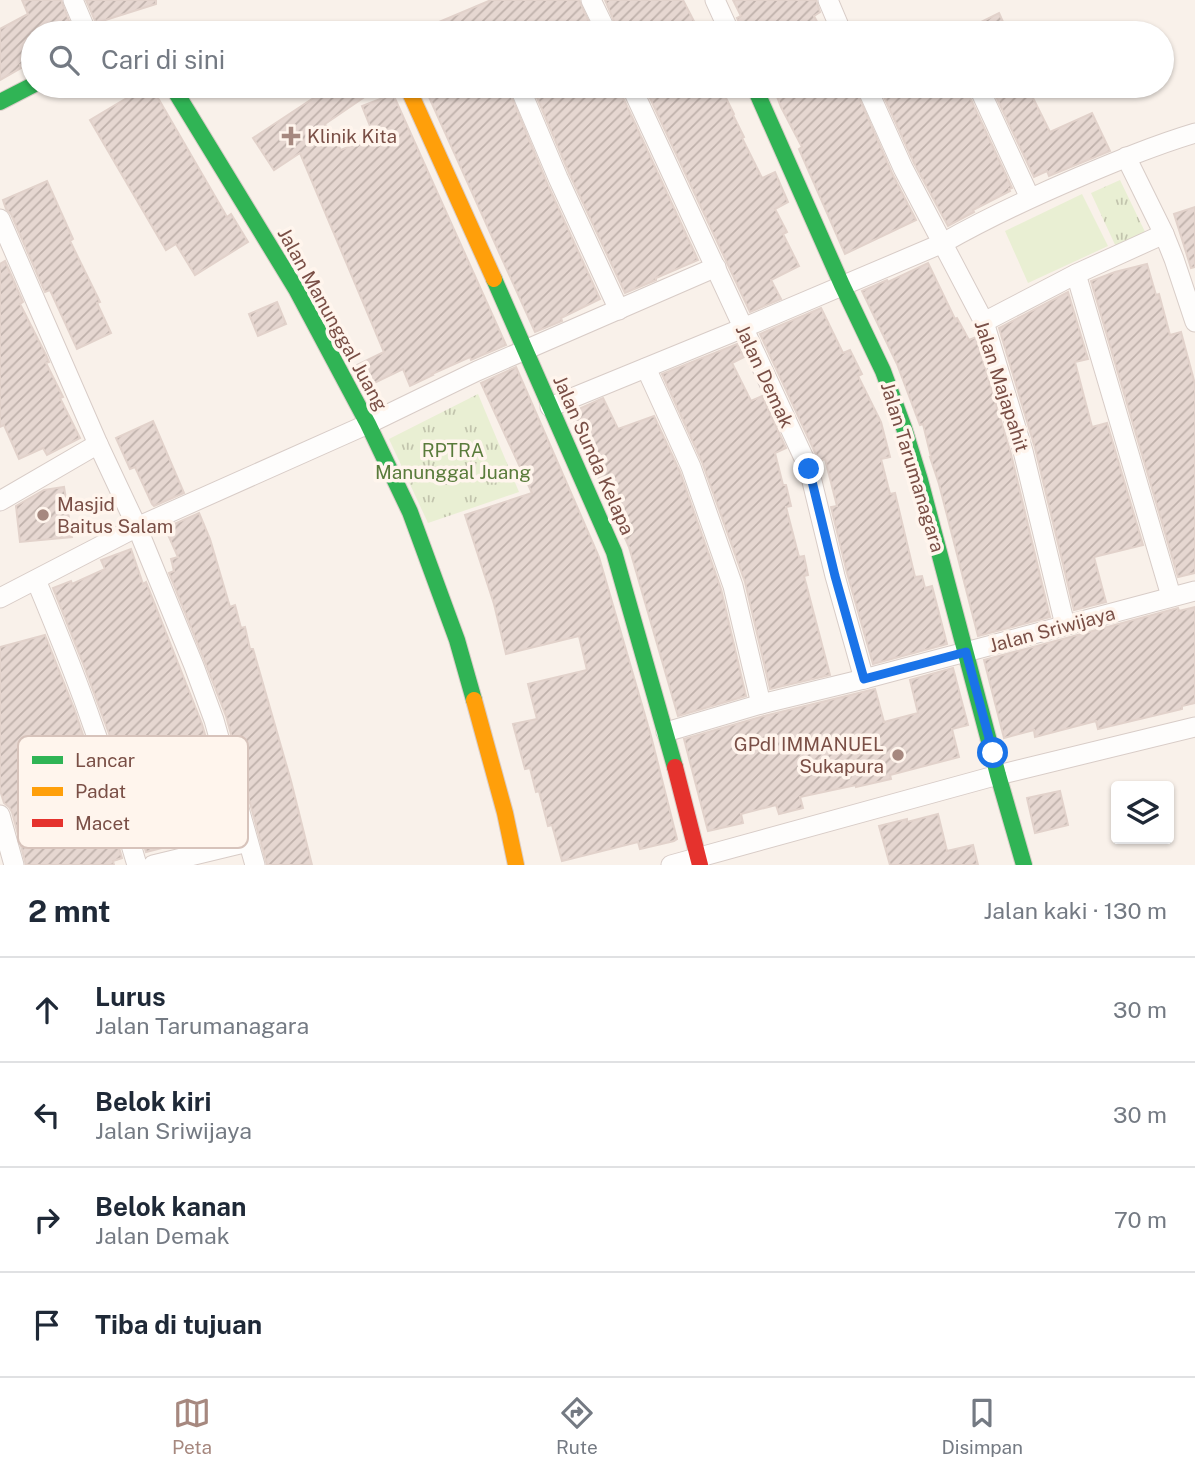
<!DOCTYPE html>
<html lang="id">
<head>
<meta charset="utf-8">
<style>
	:root { --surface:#fff; --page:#f6f6f7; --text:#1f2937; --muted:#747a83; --line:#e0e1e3; --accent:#a6887f }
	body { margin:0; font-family:"Public Sans",sans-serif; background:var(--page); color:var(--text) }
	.controls { position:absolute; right:21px; bottom:21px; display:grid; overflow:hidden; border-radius:7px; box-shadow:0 2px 5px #0004 }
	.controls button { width:63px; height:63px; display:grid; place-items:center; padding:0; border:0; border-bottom:2px solid var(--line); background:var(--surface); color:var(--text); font:35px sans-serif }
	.stop { position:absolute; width:21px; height:21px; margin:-16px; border:5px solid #1a73e8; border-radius:50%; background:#fff }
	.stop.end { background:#1a73e8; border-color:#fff; box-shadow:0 2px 7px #0008 }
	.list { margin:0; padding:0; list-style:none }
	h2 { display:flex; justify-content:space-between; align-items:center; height:91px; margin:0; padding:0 28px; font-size:30px }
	h2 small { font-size:23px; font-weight:400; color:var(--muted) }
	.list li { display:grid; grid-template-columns:46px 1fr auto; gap:21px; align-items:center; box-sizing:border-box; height:105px; padding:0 28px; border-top:2px solid var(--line) }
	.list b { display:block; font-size:26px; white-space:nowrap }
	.list p { margin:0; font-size:23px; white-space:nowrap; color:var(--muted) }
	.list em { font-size:23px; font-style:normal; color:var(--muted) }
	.icon { flex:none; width:38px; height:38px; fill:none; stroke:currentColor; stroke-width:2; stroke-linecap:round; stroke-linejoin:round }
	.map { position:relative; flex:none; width:1195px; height:865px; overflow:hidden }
	.search { position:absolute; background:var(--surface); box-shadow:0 2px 5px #0004; left:21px; right:21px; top:21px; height:77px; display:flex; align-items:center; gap:18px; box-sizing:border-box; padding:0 24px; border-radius:38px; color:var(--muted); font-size:26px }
	.sheet { height:511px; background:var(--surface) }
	nav { display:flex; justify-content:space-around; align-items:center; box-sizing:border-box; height:98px; border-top:2px solid var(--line); background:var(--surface); font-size:19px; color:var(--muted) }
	nav a { display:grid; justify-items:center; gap:4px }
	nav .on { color:var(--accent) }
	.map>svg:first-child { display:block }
</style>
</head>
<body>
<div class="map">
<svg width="1195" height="865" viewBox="0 0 1195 865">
	<defs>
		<pattern id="park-tufts" width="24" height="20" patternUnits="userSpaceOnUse" patternTransform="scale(1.75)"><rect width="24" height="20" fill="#e9efd3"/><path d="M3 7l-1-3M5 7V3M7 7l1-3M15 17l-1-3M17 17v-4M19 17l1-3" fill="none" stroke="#c2c4ad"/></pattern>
		<pattern id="building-hatch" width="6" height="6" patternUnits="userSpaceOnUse" patternTransform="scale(1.75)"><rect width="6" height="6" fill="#e6d7d1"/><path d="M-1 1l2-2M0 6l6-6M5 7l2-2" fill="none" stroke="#bfb1ab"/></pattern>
	</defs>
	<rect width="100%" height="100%" fill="#f9f1ea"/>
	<g fill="url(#park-tufts)">
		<path d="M1120 180 1147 236 1117 249 1091 193Z"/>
		<path d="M478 394 519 492 428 523 389 439Z"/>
	</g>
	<path fill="#e9efd3" d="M1082 194 1108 246 1028 283 1005 231Z"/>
	<g fill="url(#building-hatch)" stroke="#e2d2cb" stroke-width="2">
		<path d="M22 0H61L73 31 65 33H33V58L20 65 21 68 0 80V29L28 14Z"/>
		<path d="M86 0H156V4L96 23Z"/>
		<path d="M491 0H579L594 33H413Z"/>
		<path d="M605 0H683L700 33H619Z"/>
		<path d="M733 0H816L820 12 814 16 823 33H744L737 18 741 16Z"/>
		<path d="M999 13 1008 33H959Z"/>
		<path d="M147 86H151L227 217 231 214 248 242 195 275 176 244 166 250 90 120Z"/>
		<path d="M308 86H355L363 98 325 124 341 150 374 136 362 106 393 94 506 345 471 360 470 357 432 374 433 375 410 386 403 369 366 387 355 366 384 352 300 153 274 170 253 138 315 97Z"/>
		<path d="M424 86H507L547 183 600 299 561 318 562 321 535 332Z"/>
		<path d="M532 86H619L620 91 698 260 656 278V280L625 293 569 173Z"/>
		<path d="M670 86H720L734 114 733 115 744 137 742 138 762 178 775 172 788 202 775 209 787 232 783 234 799 266 771 280 781 299 750 312 649 96Z"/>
		<path d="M773 86H854L892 173 916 220 845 254 799 149 802 147 781 107Z"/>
		<path d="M879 86H966L967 91 1012 188 1009 189 1010 191 973 210 974 212 948 226 914 163Z"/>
		<path d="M991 86H1027L1050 132 1092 113 1110 151 1049 176 1047 171 1034 177Z"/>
		<path d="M47 181 73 239 70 241 100 302 97 303 111 333 77 349 50 290 45 292 11 214 6 209 3 200Z"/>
		<path d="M1195 207V267L1191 268 1174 214Z"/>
		<path d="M5 261 23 302 20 304 46 355 49 362 46 363 63 397 60 398 80 438 47 455 43 448 19 459 4 425 0 427V264Z"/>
		<path d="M928 263 955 319 957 318 969 340 976 337 1011 454 1050 617 978 636 939 484 930 457H931L923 424 920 425 897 364 862 291 887 280 888 282Z"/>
		<path d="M1147 264 1156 295 1159 294 1170 335 1181 332 1195 384V573L1178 577 1091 281 1115 272Z"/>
		<path d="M1068 292 1088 359 1075 362 1092 427 1107 423 1143 545 1094 557 1106 602 1074 610 1035 448 999 328Z"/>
		<path d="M277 302 286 324 258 336 249 314Z"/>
		<path d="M821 308 843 353 850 350 862 374 858 376 881 422 890 457 881 459 890 494 895 493 915 577 922 576 925 588 932 586 947 644 873 664 847 573 831 507 837 506 825 459 819 461 760 334Z"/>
		<path d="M737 344 744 357 732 363 751 401 762 396 786 448 775 453 783 485H786L791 506 786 507 799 557 804 556 808 575 804 576 830 675 770 689 745 582 702 462 662 374Z"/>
		<path d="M516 367 599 557 651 736 677 839 674 841 640 849 638 842 562 861 552 825 548 826 539 791 536 792 530 768 525 769 513 724 537 719 528 684 587 670 579 636 506 654 494 604 465 515 532 493 481 383Z"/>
		<path d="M603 398 618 429 654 416 680 472 721 589 746 696 678 716 629 547 570 413Z"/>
		<path d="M153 421 184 493 154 506 152 504 135 467 130 469 116 438Z"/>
		<path d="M64 487 72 537 20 542 16 506 44 490Z"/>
		<path d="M199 513 210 539 230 607 235 605 241 628 245 627 250 649H253L291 781 312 865H267L226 716 205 662 169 573 174 571 171 559 178 557 165 528Z"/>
		<path d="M131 549 143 584 146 582 202 724 233 833 205 840V837L146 852 111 739 84 666 53 588 71 581 72 584 105 569 101 560Z"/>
		<path d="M1195 607V703L1182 706V709L1098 729 1096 721 1035 737 1034 730 1004 738 984 660 1178 608 1179 611Z"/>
		<path d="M45 635 75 711 110 816 122 858 113 861 114 865H26L12 812 9 807 4 803 0 790V647Z"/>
		<path d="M953 668 968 725 952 729 959 757 890 775 891 779 856 787V785L800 797 803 808 779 814 776 805 741 814 743 823 708 831 684 739 764 716 875 689 884 722 918 713 910 680Z"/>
		<path d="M1060 791 1068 825 1035 833 1027 798Z"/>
		<path d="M938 814 947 851 973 845 978 865H890L879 826 907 819V822Z"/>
	</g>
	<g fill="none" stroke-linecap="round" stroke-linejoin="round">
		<defs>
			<g id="street">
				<path d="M73 0 87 33"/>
				<path d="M591 0 607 33"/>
				<path d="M715 0 730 33"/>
				<path d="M828 0 842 33"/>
				<path d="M519 86 558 178 619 310"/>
				<path d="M631 86 809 469 835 576 864 679"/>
				<path d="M866 86 903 168 984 322 1023 451 1065 625"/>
				<path d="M978 86 1030 198"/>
				<path d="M1126 157 1164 234 1174 259 1195 322"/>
				<path d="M0 219 98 444 137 527 194 666 214 720 255 865"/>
				<path d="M1076 274 1171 596"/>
				<path d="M984 322 1076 274 1164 234"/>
				<path d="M646 368 691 467 733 586 761 704"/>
				<path d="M550 407 743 328 943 243C987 218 1032 197 1079 177 1117 161 1155 145 1195 133"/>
				<path d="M0 501 98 444"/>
				<path d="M36 580C56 628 76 676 93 726 110 772 123 818 137 865"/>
				<path d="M0 598 137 527 368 424 477 371 716 267"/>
				<path d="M666 732 761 704 864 679 1195 591"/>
				<path d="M0 815 14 865"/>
				<path d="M153 865 248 842"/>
				<path d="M671 865 998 775 1195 727"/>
			</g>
			<g id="fast">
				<path d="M172 86 296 289 368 424 410 512 457 640 474 700"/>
				<path d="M754 86 842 285 883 371 904 428 920 480 998 775 1024 865"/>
				<path d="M0 102 33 85"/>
				<path d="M494 279 614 552 675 767"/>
			</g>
			<g id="slow">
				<path d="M407 86 494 279"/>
				<path d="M474 700 505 813 516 865"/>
			</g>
			<path id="jam" d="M675 767 700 865"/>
		</defs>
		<use href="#street" stroke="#d8ccc7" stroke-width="21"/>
		<use href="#fast" stroke="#dacdc8" stroke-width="18"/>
		<use href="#slow" stroke="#dacdc8" stroke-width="18"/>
		<use href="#jam" stroke="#dacdc8" stroke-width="18"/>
		<use href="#street" stroke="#fefdfc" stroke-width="19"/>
		<use href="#fast" stroke="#30b455" stroke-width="16"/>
		<use href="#slow" stroke="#ff9f0a" stroke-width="16"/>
		<use href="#jam" stroke="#e5322d" stroke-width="16"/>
	</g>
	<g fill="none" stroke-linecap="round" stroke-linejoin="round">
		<path stroke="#1a73e8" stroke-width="9" d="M809 469 835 576 864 679 966 652 993 753"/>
	</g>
	<g fill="#a6887f" stroke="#fff5ed" stroke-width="2.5">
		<path d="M287.5 125.5h7v7h7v7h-7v7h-7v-7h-7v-7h7z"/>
		<circle cx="43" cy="515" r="7"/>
		<circle cx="898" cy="755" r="7"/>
	</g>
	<g text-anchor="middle" stroke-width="7" stroke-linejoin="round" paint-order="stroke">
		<g font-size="19" fill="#7a4f46" stroke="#fff5ed" text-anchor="start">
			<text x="307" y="143">Klinik Kita</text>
			<text x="57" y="511">Masjid<tspan x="57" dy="22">Baitus Salam</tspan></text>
			<text x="884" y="751" text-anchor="end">GPdI IMMANUEL<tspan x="884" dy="22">Sukapura</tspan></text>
		</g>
		<g font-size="19" fill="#7a4f46" stroke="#fff5ed">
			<text transform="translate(333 319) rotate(61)" y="7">Jalan Manunggal Juang</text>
			<text transform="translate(765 376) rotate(65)" y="7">Jalan Demak</text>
			<text transform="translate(1002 386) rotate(72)" y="7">Jalan Majapahit</text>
			<text transform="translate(594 455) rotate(66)" y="7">Jalan Sunda Kelapa</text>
			<text transform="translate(913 467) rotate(73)" y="7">Jalan Tarumanagara</text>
			<text transform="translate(1052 629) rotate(-15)" y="7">Jalan Sriwijaya</text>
		</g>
		<g font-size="19" fill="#597b3b" stroke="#fff5ed">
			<text x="453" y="457">RPTRA<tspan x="453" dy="22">Manunggal Juang</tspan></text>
		</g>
	</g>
	<rect x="18" y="736" width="230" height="112" rx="10" fill="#fff5ed" stroke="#d7c3bb" stroke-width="2"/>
	<rect x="32" y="756" width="31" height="8" fill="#30b455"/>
	<rect x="32" y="787" width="31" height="9" fill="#ff9f0a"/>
	<rect x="32" y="819" width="31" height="8" fill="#e5322d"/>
	<g font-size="19" fill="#7a4f46">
		<text x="75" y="767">Lancar</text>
		<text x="75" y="798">Padat</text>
		<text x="75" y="830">Macet</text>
	</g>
</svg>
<div class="controls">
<button><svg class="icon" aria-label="layers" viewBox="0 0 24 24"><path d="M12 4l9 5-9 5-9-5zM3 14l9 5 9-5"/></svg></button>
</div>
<div class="stop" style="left:993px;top:753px"></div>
<div class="stop end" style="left:809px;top:469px"></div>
<div class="search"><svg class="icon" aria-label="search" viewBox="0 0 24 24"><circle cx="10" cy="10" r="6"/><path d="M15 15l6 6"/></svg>Cari di sini</div>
</div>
<section class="sheet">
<h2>2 mnt<small>Jalan kaki · 130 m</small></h2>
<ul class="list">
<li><svg class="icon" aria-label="ahead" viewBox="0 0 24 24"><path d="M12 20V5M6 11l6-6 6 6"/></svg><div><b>Lurus</b><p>Jalan Tarumanagara</p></div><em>30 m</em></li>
<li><svg class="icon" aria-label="left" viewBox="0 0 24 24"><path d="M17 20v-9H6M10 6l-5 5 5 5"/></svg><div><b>Belok kiri</b><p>Jalan Sriwijaya</p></div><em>30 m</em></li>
<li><svg class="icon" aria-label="right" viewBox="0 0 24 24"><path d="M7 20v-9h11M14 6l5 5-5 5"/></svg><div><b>Belok kanan</b><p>Jalan Demak</p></div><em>70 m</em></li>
<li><svg class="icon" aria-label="arrive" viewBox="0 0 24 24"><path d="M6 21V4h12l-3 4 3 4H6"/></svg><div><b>Tiba di tujuan</b></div></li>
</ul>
</section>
<nav>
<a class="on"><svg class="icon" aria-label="map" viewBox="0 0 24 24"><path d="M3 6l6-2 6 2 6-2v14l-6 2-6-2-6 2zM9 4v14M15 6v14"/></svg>Peta</a>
<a><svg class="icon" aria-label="directions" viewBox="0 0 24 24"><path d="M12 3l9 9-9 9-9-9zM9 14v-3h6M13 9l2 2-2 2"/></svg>Rute</a>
<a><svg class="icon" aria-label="saved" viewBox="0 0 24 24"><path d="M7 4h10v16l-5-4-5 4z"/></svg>Disimpan</a>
</nav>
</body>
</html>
